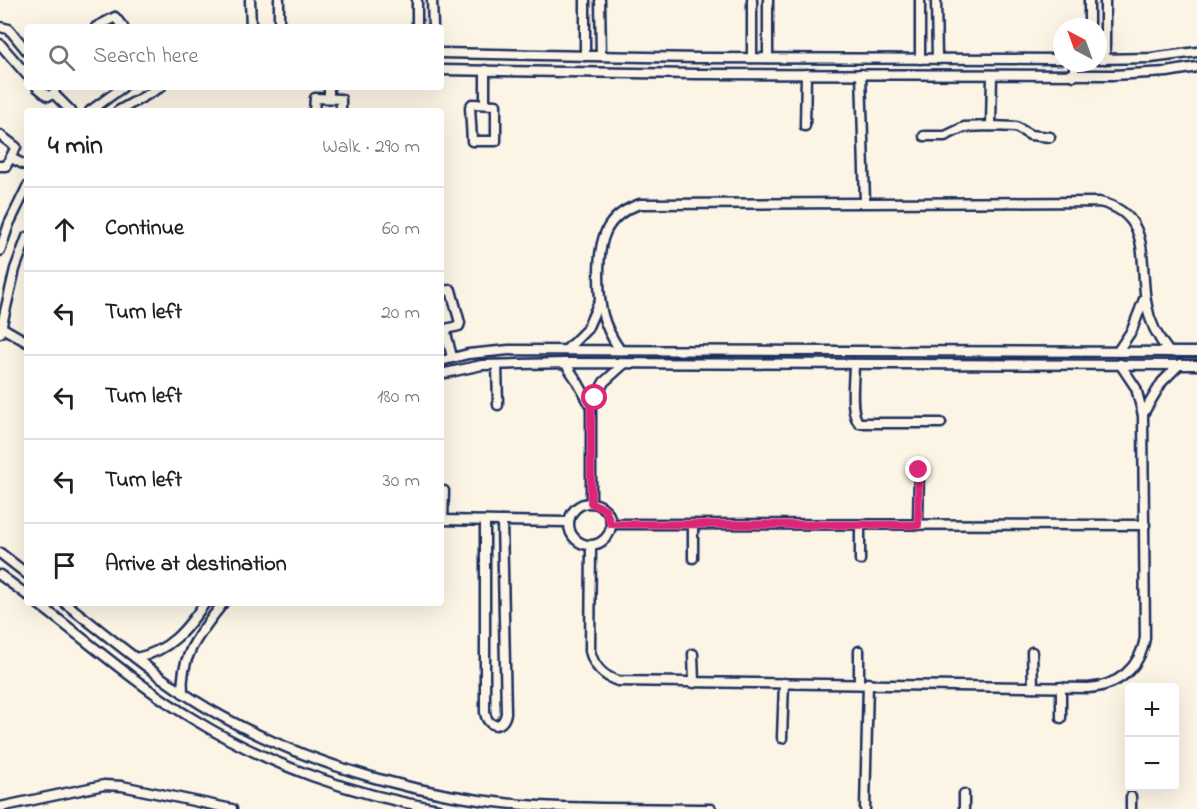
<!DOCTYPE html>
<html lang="en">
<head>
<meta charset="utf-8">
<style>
	:root { --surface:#fff; --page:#f6f6f6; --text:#202124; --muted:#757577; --line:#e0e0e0 }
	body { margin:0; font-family:"Indie Flower",sans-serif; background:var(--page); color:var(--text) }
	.controls { position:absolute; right:18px; bottom:18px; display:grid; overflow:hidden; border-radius:6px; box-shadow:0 6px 24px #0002 }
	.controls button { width:54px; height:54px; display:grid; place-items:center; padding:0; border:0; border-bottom:2px solid var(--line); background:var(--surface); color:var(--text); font:30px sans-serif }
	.compass { position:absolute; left:1053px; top:18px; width:54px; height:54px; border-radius:50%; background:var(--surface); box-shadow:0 6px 24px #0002; rotate:319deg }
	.stop { position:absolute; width:18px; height:18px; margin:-14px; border:4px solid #db2777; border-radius:50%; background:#fff }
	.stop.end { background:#db2777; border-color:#fff; box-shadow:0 2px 6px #0008 }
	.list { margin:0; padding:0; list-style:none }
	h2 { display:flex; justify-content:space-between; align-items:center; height:78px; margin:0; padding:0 24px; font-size:26px }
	h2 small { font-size:20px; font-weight:400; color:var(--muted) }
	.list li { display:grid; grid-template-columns:39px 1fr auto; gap:18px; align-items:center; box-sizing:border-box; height:84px; padding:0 24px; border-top:2px solid var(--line) }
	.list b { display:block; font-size:22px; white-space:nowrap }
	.list em { font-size:20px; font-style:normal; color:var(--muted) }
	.icon { flex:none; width:33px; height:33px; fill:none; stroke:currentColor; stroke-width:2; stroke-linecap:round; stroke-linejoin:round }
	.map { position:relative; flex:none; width:1197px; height:809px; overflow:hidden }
	.search { position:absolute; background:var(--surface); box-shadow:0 6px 24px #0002; left:24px; top:24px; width:420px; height:66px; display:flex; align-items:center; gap:15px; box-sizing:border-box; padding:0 21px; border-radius:6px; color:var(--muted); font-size:22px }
	.panel { position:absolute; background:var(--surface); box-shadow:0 6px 24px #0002; left:24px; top:108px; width:420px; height:498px; border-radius:6px }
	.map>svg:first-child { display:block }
</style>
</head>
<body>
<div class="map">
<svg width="1197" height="809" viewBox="0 0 1197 809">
	<rect width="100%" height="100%" fill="#fcf5e5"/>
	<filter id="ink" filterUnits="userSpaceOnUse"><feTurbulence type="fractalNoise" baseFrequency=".0167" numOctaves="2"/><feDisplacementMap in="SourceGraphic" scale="12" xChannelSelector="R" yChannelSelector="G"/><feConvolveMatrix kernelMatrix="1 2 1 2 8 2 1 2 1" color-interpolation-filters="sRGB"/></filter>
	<g filter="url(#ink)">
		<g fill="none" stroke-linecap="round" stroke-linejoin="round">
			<defs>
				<g id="street">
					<path d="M250 0 251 27"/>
					<path d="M417 0V27"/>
					<path d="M432 0 433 27"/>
					<path d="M585 0V56"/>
					<path d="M600 0 601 56"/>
					<path d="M768 0V58"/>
					<path d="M920 0V59"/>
					<path d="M936 0 937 59"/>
					<path d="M1089 0V27"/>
					<path d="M1105 0V59"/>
					<path d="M0 27 9 29 27 51"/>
					<path d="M96 27 115 17 123 27"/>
					<path d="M279 27V0"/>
					<path d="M0 44 27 75"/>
					<path d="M441 53 697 58 1062 59"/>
					<path d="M752 58V0"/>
					<path d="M1098 59 1151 58 1197 52"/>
					<path d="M441 70 697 74 1113 75 1167 72 1197 67"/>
					<path d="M861 74 865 202"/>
					<path d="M1074 76V63"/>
					<path d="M37 87 48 96 54 94 55 87"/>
					<path d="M54 94 71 111"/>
					<path d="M329 98V87"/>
					<path d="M472 104 496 105V141H472L470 107Z"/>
					<path d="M485 104V70"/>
					<path d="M90 111 123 87"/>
					<path d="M118 111 161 87"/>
					<path d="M314 111 315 98 341 99V111"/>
					<path d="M805 126 806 74"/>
					<path d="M991 126 992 75"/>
					<path d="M0 135 16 147 6 166H0"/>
					<path d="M924 136H945L964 127 991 126 1016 127 1030 135 1050 137"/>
					<path d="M11 158 27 166"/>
					<path d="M0 251 9 224 27 187"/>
					<path d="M441 291 451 290 460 323 459 326 441 330"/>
					<path d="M1 327 27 342"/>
					<path d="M445 329 452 357"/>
					<path d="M0 333 15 269 27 237"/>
					<path d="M566 350 587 329 599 302"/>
					<path d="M620 350C602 324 599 306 599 275 599 241 604 216 640 204L1099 202C1155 214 1138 266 1147 306 1150 324 1158 338 1169 352"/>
					<path d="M1118 351 1132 330 1144 299"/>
					<path d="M441 361 468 354 509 350 1197 352"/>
					<path d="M565 363 577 381 591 406"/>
					<path d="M854 364C854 379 849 413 859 423H941"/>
					<path d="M497 365 498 405"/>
					<path d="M441 374 482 365 565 363 1197 365"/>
					<path d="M1143 414 1162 382 1180 364"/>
					<circle cx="590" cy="524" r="21"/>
					<path d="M591 503V406L604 382 624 364"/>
					<path d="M441 520 568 522"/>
					<path d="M443 520 444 491"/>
					<path d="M485 521V712C487 728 503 730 506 713L502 521"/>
					<path d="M611 524 1145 525"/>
					<path d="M860 525V560"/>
					<path d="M918 525 919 470"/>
					<path d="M591 546 590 651C594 667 603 676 618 681L1088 688C1118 686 1140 668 1145 638L1143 415 1136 388 1120 364"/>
					<path d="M0 553 27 574"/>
					<path d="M693 558V524"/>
					<path d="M0 575 27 595"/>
					<path d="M37 603C89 642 139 687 195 720 268 765 354 795 438 809"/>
					<path d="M65 603C116 642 166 686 223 717 316 768 433 800 539 806 596 809 654 808 711 809"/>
					<path d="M859 651V683"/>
					<path d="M1032 652 1033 687"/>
					<path d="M693 654 694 683"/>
					<path d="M136 658C170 651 186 630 205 603"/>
					<path d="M1061 687V718"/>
					<path d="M183 693C179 655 202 631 223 603"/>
					<path d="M782 738 784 683"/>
					<path d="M964 794V809"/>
					<path d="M0 807 104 785 122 786 232 809"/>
					<path d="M865 809 868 683"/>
					<path d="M1131 809V797"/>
				</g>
			</defs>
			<use href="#street" stroke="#1b2f5e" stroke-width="13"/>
			<use href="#street" stroke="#fcf5e5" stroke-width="8"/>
		</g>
	</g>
	<g fill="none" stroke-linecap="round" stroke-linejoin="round" filter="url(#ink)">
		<path stroke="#db2777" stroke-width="8" d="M595 398 591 406V503L605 509 611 524 918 525 919 470"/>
	</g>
</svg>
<div class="controls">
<button>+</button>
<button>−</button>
</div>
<svg class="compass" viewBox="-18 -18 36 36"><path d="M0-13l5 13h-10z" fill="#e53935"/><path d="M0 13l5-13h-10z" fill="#757577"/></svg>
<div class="stop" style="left:595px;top:398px"></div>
<div class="stop end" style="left:919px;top:470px"></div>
<div class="search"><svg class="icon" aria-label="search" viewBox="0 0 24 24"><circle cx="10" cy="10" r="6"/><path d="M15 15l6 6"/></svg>Search here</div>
<section class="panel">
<h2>4 min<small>Walk · 290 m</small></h2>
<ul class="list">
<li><svg class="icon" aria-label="ahead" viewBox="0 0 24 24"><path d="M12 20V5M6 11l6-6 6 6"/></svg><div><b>Continue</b></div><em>60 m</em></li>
<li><svg class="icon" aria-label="left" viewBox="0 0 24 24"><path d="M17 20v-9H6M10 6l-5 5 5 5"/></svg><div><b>Turn left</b></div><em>20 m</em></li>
<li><svg class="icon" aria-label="left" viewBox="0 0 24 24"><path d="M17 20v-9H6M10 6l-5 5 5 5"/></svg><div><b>Turn left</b></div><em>180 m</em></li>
<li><svg class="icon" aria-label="left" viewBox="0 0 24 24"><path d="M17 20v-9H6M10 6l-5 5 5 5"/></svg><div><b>Turn left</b></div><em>30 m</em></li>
<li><svg class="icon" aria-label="arrive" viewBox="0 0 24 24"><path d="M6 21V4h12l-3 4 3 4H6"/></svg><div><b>Arrive at destination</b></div></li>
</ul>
</section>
</div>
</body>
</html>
